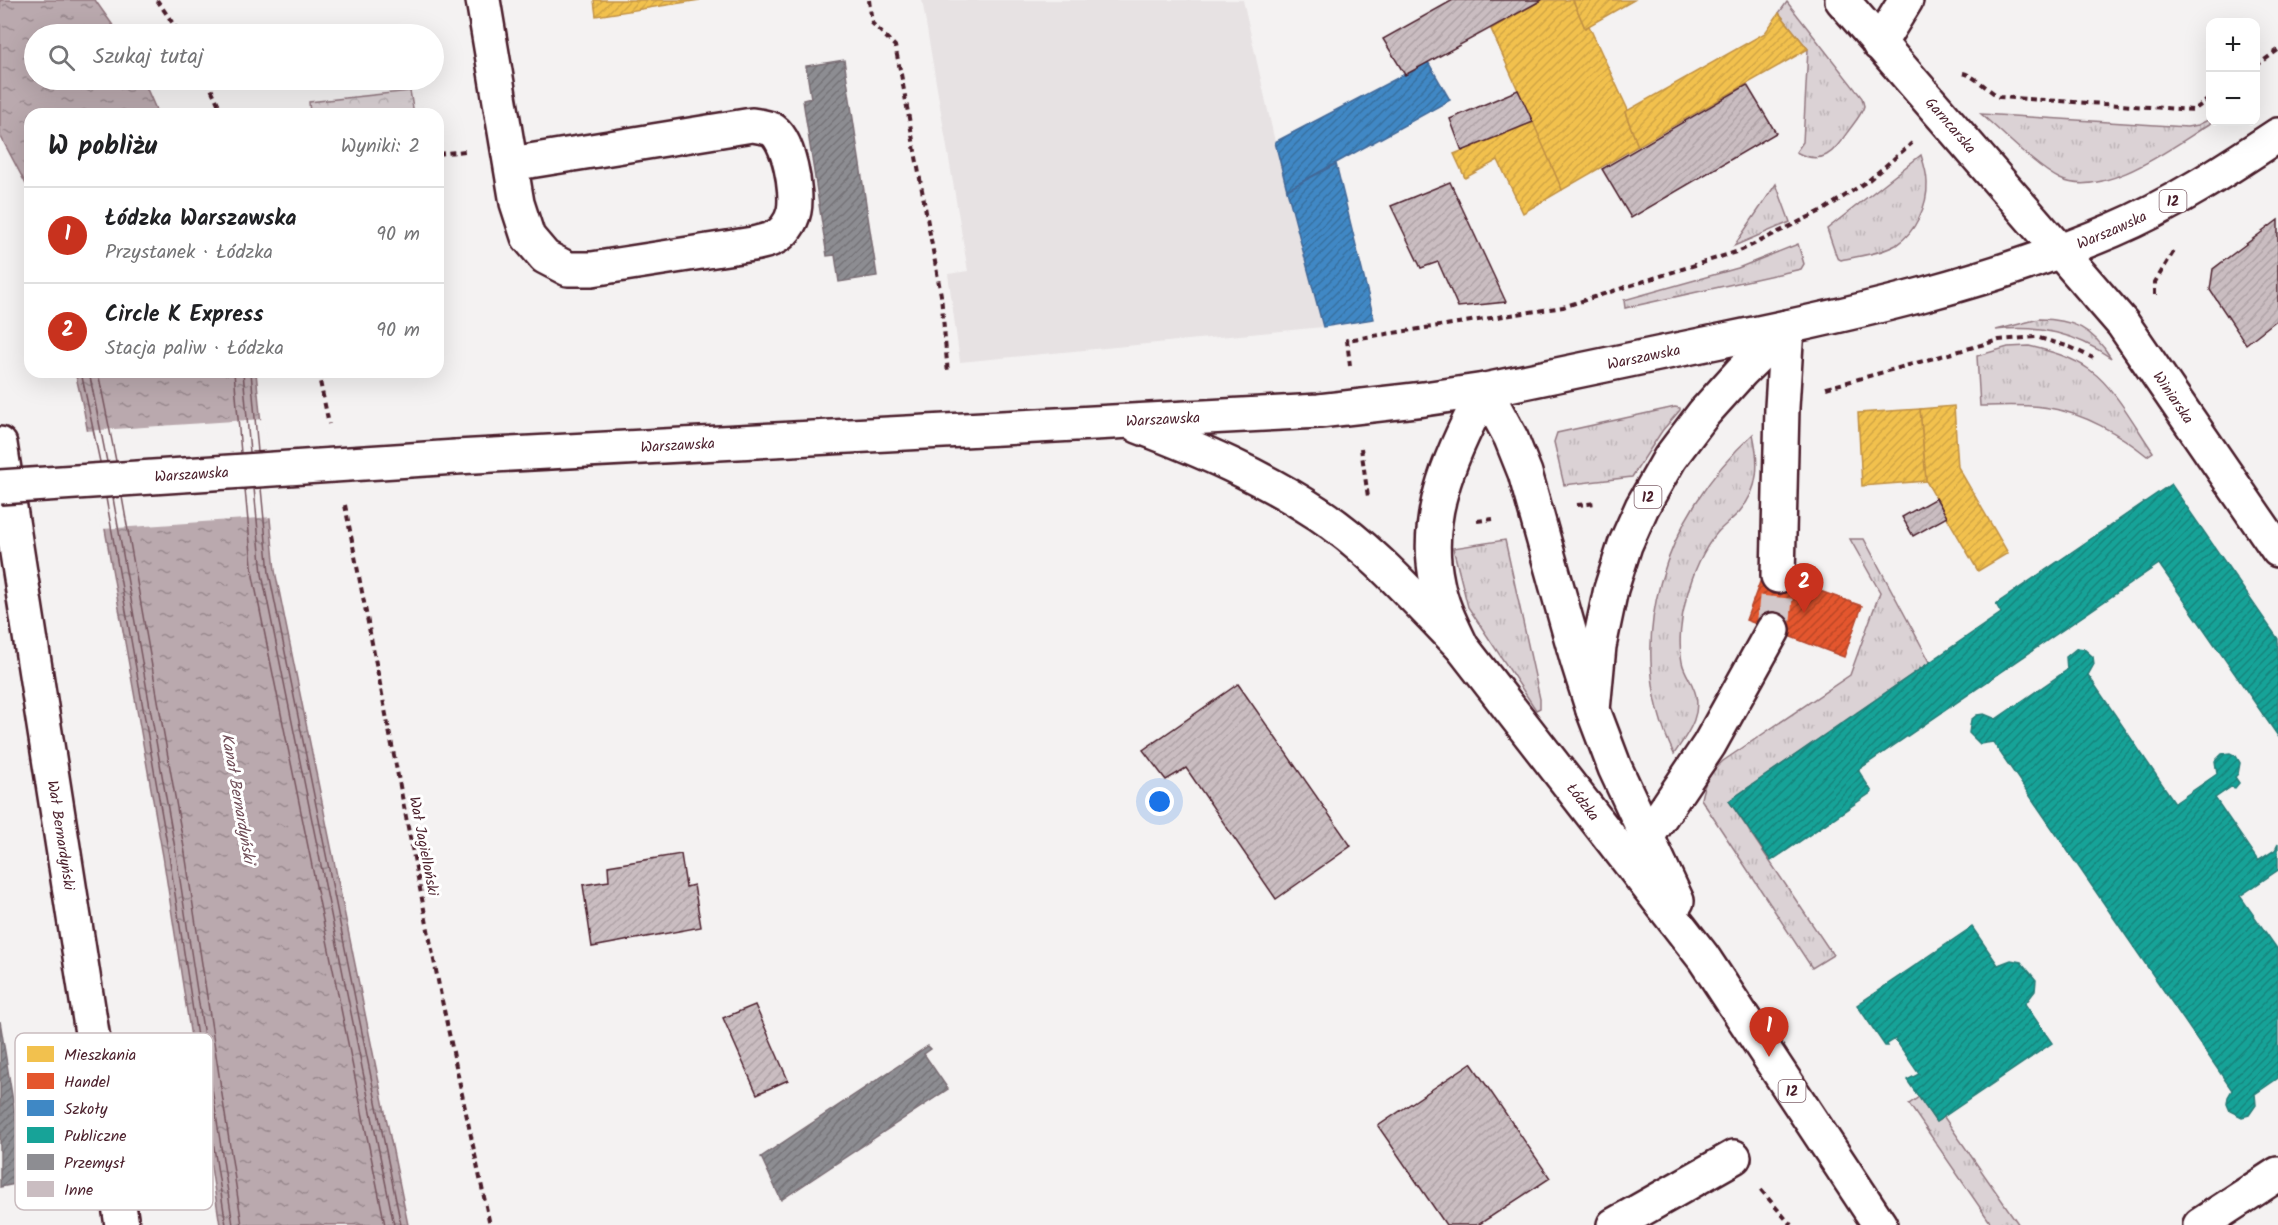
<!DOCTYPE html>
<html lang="pl">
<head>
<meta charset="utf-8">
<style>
	:root { --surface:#fff; --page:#f6f6f6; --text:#202124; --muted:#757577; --line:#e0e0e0; --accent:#c8321e }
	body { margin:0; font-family:Kalam,sans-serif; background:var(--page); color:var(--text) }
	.controls { position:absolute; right:18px; top:18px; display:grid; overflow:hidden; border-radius:12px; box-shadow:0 6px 24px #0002 }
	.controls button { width:54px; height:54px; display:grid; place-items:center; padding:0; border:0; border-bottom:2px solid var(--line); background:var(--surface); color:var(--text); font:30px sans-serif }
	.you { position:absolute; left:1160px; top:802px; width:21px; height:21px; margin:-15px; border:4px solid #fff; border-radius:50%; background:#1a73e8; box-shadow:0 0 0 9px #1a73e833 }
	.badge { display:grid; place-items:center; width:39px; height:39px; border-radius:50%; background:var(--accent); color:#fff; font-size:20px; font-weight:700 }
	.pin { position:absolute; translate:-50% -50px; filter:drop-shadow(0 2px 3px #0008) }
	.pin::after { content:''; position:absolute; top:32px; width:21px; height:18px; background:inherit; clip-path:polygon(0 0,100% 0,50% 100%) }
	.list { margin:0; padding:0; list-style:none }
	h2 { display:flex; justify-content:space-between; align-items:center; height:78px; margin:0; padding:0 24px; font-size:26px }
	h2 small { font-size:20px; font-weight:400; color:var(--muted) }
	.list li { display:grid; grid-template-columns:39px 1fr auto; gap:18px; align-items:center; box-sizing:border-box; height:96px; padding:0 24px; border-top:2px solid var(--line) }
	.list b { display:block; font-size:22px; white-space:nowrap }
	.list p { margin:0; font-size:20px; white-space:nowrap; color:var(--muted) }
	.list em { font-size:20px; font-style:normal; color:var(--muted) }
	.icon { flex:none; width:33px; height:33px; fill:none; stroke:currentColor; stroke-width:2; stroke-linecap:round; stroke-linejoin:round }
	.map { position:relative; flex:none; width:2278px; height:1225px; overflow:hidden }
	.search { position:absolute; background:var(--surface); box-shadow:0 6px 24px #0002; left:24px; top:24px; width:420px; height:66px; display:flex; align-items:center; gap:15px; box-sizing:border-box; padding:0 21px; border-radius:33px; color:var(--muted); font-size:22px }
	.panel { position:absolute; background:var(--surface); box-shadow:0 6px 24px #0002; left:24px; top:108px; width:420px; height:270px; border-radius:18px }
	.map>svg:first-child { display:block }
</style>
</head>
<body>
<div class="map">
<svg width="2278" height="1225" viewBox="0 0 2278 1225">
	<defs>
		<pattern id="grass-tufts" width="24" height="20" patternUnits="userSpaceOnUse" patternTransform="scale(1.5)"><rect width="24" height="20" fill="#dbd2d5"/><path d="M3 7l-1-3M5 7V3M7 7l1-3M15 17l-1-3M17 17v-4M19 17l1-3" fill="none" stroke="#bdb4b7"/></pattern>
		<pattern id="forest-crowns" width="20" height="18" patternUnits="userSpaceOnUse" patternTransform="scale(1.5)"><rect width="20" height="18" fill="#dbd2d5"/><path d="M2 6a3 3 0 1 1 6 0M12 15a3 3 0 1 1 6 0" fill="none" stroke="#bdb4b7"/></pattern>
		<pattern id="water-ripples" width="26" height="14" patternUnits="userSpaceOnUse" patternTransform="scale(1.5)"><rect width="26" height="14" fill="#baa9ae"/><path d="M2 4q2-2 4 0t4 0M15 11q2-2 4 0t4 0" fill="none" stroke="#99898e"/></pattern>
		<pattern id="homes-hatch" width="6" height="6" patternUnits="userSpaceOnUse" patternTransform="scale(1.5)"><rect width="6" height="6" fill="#f2c14e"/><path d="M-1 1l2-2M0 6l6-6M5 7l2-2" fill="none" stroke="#d1a544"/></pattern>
		<pattern id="shops-hatch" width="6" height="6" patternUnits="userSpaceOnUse" patternTransform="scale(1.5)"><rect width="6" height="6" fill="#e4572e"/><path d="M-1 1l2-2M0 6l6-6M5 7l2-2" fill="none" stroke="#bb4727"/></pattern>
		<pattern id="schools-hatch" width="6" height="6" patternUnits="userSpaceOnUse" patternTransform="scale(1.5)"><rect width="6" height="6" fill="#3f88c5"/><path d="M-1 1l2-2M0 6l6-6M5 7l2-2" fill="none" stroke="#376fa0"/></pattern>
		<pattern id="public-hatch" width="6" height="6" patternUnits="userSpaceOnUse" patternTransform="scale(1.5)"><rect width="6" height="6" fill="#17a398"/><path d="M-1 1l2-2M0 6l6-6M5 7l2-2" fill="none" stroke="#17847c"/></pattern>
		<pattern id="industry-hatch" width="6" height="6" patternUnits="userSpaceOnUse" patternTransform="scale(1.5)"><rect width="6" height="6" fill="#8d8d92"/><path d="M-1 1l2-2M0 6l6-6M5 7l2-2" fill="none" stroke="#757377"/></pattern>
		<pattern id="building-hatch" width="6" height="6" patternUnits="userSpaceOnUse" patternTransform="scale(1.5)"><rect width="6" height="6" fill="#cabdc1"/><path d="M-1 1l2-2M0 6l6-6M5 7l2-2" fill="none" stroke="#afa2a6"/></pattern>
	</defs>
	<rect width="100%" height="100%" fill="#f4f2f2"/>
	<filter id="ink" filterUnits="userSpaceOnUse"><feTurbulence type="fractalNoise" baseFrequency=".0167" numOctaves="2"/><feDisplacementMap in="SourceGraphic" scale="12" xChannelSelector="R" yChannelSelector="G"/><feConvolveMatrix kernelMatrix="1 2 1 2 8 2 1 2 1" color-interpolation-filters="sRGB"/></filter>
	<g filter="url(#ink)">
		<path fill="#e7e2e3" d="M922 0H1243L1275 142 1323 327 960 362 948 274 968 271Z"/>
		<g fill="url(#grass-tufts)" stroke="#927880" stroke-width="1.5">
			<path d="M1787 2 1862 98 1864 106C1862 114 1855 122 1849 130 1834 151 1824 167 1796 152L1803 142 1808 49 1779 13Z"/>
			<path d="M1981 114 2187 127 2198 125 2208 120 2211 123C2175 145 2104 200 2060 179 2036 167 2002 132 1981 114Z"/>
			<path d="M1921 155C1924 164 1927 174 1927 183 1928 205 1915 233 1896 245 1880 254 1858 256 1841 260L1837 258 1827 229Z"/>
			<path d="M1776 184 1790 222 1734 246Z"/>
			<path d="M1798 244 1804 264 1801 269 1625 308 1624 300 1738 268Z"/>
			<path d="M2039 319C2073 319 2093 329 2111 358 2075 333 2039 325 1996 330Z"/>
			<path d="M2029 346C2050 351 2072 357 2090 370 2115 388 2135 426 2153 452L2147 456C2120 434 2083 413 2049 408 2026 404 2003 406 1980 406L1977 356 2008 347Z"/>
			<path d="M1675 407 1680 408V410L1662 431 1632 477 1564 485 1554 442 1557 433Z"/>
			<path d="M1753 434C1759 462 1760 488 1740 511 1733 519 1724 525 1717 533 1701 552 1692 576 1686 599 1681 618 1678 643 1682 662 1684 672 1690 679 1693 687 1705 712 1687 735 1674 754 1620 642 1666 514 1753 434Z"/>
			<path d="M1850 539H1864L1930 662 1729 801 1833 955 1812 968 1701 799C1704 782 1710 773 1723 761L1850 675 1880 592Z"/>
			<path d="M1505 540 1540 699V708L1536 710 1468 607 1453 548Z"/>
			<path d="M1919 1097 1936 1122 1944 1117 2019 1225H1992L1909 1104Z"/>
		</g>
		<path fill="url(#forest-crowns)" stroke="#927880" stroke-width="1.5" d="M410 91 414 114H310L309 102Z"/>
		<g fill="url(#water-ripples)" stroke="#8d727a" stroke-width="1.5">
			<path d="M0 0H95L119 34H34V80H143L158 114H30V192L0 135Z"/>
			<path d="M75 372H256L275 571 408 1225H220L163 856 84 411Z"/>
		</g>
		<path fill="#f4f2f2" d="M264 419 273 517 102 529 85 431Z"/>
		<g fill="url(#homes-hatch)" stroke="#c09044" stroke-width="1.5">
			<path d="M594 0H700L596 16Z"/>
			<path d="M1542 0H1573L1585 28 1589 26 1628 110 1625 112 1638 146 1562 190 1491 29Z"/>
			<path d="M1573 0H1634L1585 28Z"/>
			<path d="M1779 13 1808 49 1638 146 1625 112 1765 33Z"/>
			<path d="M1533 122 1562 190 1523 213 1498 160 1465 178 1454 154Z"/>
			<path d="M1954 406 1958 467 2008 553 1978 571 1926 481 1920 409Z"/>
			<path d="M1920 409 1926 481 1862 486 1858 413Z"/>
		</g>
		<path fill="url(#shops-hatch)" stroke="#b6462d" stroke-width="1.5" d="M1764 571 1862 606 1844 657 1746 620Z"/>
		<g fill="url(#schools-hatch)" stroke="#426897" stroke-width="1.5">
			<path d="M1428 62 1450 100 1287 190 1275 142Z"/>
			<path d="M1336 164 1374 319 1323 327 1287 190Z"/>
		</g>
		<g fill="url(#public-hatch)" stroke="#267b77" stroke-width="1.5">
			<path d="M2171 484 2278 639V736L2159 564 1858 770 1872 792 1771 861 1729 801 2001 613 1996 604Z"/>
			<path d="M2077 648 2084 649 2093 657 2094 664 2088 675 2175 803 2217 774 2215 761 2222 754 2230 753 2236 756 2240 763 2238 774 2235 777 2239 783 2235 788 2231 787 2215 798 2258 861 2275 850 2278 844V870L2240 896 2278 950V1078L2255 1094 2256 1105 2249 1115 2242 1117 2230 1111 2227 1104 2228 1097 2232 1090 1993 742 1980 744 1969 733 1971 720 1977 715 1984 714 1996 719 2067 670 2066 657Z"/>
			<path d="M1972 927 1998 965 2011 960 2021 962 2036 980 2035 991 2025 1004 2052 1043 1936 1122 1907 1080 1919 1074 1895 1039 1887 1044 1888 1046H1885L1857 1005Z"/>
		</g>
		<g fill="url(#industry-hatch)" stroke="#796c73" stroke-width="1.5">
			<path d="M844 60 877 276 839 282 835 255 827 256 803 100 811 98 806 66Z"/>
			<path d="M0 1021 26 1182 0 1187Z"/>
			<path d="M928 1046 931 1049 924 1054 948 1089 781 1200 761 1157Z"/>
		</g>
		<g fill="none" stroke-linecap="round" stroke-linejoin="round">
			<g stroke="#77565f" stroke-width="1.5">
				<path d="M81 372 100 462"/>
				<path d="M89 372 107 462"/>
				<path d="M98 372 116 461"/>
				<path d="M234 372 241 453"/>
				<path d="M243 372 250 452"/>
				<path d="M251 372 258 452"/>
				<path d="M254 488 262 574 394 1225"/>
				<path d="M261 488 269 573 401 1225"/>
				<path d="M245 489 253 576 385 1225"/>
				<path d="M122 497 185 853 242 1225"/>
				<path d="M106 498 169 855 226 1225"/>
				<path d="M113 498 176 854 233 1225"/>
			</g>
		</g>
		<g fill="url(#building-hatch)" stroke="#4a1f2b" stroke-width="1.5">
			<path d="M1453 0H1542L1405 75 1383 39Z"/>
			<path d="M1747 85 1776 133 1631 218 1602 169Z"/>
			<path d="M1518 90 1533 122 1462 151 1450 119Z"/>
			<path d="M1450 182 1506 302 1458 307 1438 262 1421 268 1391 206Z"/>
			<path d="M2278 220V319L2246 344 2210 290 2213 269Z"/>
			<path d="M1936 498 1947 517 1913 536 1902 517Z"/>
			<path d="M1238 684 1351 846 1276 899 1186 768 1166 780 1143 750Z"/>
			<path d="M681 854 686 887 694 885 701 927 592 947 583 885 609 881 608 866Z"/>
			<path d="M755 1005 788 1080 757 1094 723 1018Z"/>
			<path d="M1471 1063 1550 1178 1478 1225H1446L1378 1126Z"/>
		</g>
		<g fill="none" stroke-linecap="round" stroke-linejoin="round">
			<path stroke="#d2c8ca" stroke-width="33" stroke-dasharray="33 16" stroke-linecap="butt" d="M1773 630 1778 576"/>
			<defs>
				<g id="minor">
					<path d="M483 0 517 203 528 237 545 257 568 269H592L753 244C766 241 778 239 786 228 789 224 793 216 794 211 798 192 789 138 771 129 766 127 758 126 752 125L511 164"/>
					<path id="s1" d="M1842 0 2123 324 2278 550"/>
					<path d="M1879 44 1906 0"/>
					<path d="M1138 426C1201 450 1262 476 1319 514 1372 549 1416 600 1460 645"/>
					<path id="s2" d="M0 444 122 1225"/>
					<path id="s3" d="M456 457 1319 411 1424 399 1485 390 1511 438 1525 473 1577 659 1593 710"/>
					<path d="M1778 576 1782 407 1787 327"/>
					<path d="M1647 837 1709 745 1773 630"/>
					<path d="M1614 1225 1734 1157"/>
					<path d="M2200 1225 2278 1174"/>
				</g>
				<g id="major">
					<path d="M1677 901 1615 768 1593 710 1599 646 1611 589 1625 545 1642 507 1670 458 1704 413 1741 372 1787 327"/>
					<path id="s4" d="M1880 1225 1703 957 1462 647C1452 626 1441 605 1437 582 1422 513 1454 449 1485 390 1565 373 1645 357 1725 340 1857 313 1989 283 2113 230 2172 205 2225 170 2278 135"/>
				</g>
			</defs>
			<use href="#minor" stroke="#4a1f2b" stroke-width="38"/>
			<use href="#major" stroke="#4a1f2b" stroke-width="38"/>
			<g stroke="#4a1f2b" stroke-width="4" stroke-dasharray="6 4.5" stroke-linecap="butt">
				<path d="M157 0 180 34"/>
				<path d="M869 0 872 23 895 46 901 74 941 295 948 374"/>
				<path d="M2256 66 2278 50"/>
				<path d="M1963 73C1973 75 1988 90 1999 97L2194 110 2210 98"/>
				<path d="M207 80 223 114"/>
				<path d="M438 154 465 151"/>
				<path d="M2155 295V282L2174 251"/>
				<path d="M1350 366 1347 340 1563 307 1742 250 1825 209 1869 180 1912 143"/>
				<path d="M318 372 329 424"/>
				<path d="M1826 388 1999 340 2036 337 2070 347 2093 358"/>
				<path d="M1361 448 1368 497"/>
				<path d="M345 505 441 996 490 1225"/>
				<path d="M1577 505 1597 503"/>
				<path d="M1477 521 1493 519"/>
				<path d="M1761 1190 1791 1225"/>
			</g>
			<use href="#minor" stroke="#fff" stroke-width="33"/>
			<use href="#major" stroke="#fff" stroke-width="33"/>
			<defs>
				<g id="minor-bridge">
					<path id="s5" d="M0 487 456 457"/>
				</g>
			</defs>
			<use href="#minor-bridge" stroke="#4a1f2b" stroke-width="38" stroke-linecap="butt"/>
			<use href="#minor-bridge" stroke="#fff" stroke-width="33"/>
		</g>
	</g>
	<g text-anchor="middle" stroke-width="6" stroke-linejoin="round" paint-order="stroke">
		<g fill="#fff" stroke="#80626b" stroke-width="1.5">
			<rect x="2159.5" y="190" width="27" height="22" rx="4.5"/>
			<rect x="1634.5" y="486" width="27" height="22" rx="4.5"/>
			<rect x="1778.5" y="1080" width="27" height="22" rx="4.5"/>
		</g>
		<g font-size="14" font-weight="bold" fill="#4a1f2b">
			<text x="2173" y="206">12</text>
			<text x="1648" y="502">12</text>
			<text x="1792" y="1096">12</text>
		</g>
		<g font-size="15" fill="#4a1f2b" stroke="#fff">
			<text dy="5" stroke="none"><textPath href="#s1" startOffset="166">Garncarska</textPath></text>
			<text dy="5" stroke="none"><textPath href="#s4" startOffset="1634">Warszawska</textPath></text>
			<text dy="5" stroke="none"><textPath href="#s4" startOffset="1148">Warszawska</textPath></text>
			<text dy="5" stroke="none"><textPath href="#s1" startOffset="518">Winiarska</textPath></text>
			<text dy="5" stroke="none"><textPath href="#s3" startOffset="708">Warszawska</textPath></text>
			<text dy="5" stroke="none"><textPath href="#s3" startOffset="222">Warszawska</textPath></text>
			<text dy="5" stroke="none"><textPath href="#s5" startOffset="192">Warszawska</textPath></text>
			<text transform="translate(1583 802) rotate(52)" y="5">Łódzka</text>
			<text dy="5" stroke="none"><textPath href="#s2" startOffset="396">Wał Bernardyński</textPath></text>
			<text transform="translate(424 846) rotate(79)" y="5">Wał Jagielloński</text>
		</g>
		<g font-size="16" font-style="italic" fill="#714f59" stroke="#fff">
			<text transform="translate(239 798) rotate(80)" y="6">Kanał Bernardyński</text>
		</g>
	</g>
	<rect x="15" y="1033" width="198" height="177" rx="9" fill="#fff" stroke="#c9bcbf" stroke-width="1.5"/>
	<rect x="27" y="1046" width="27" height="16" fill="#f2c14e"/>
	<rect x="27" y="1073" width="27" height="16" fill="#e4572e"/>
	<rect x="27" y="1100" width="27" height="16" fill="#3f88c5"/>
	<rect x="27" y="1127" width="27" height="16" fill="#17a398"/>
	<rect x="27" y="1154" width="27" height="16" fill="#8d8d92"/>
	<rect x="27" y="1181" width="27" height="16" fill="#cabdc1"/>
	<g font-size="16" fill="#4a1f2b">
		<text x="64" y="1060">Mieszkania</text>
		<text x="64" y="1087">Handel</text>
		<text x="64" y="1114">Szkoły</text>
		<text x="64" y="1141">Publiczne</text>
		<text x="64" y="1168">Przemysł</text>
		<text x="64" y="1195">Inne</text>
	</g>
</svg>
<div class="controls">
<button>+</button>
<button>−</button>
</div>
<div class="you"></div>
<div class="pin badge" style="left:1769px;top:1057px">1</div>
<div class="pin badge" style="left:1804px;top:613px">2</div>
<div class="search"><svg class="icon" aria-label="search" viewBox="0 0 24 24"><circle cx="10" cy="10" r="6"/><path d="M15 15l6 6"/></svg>Szukaj tutaj</div>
<section class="panel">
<h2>W pobliżu<small>Wyniki: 2</small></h2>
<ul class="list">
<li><span class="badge">1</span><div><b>Łódzka Warszawska</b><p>Przystanek · Łódzka</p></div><em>90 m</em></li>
<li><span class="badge">2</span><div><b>Circle K Express</b><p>Stacja paliw · Łódzka</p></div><em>90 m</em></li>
</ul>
</section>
</div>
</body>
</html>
